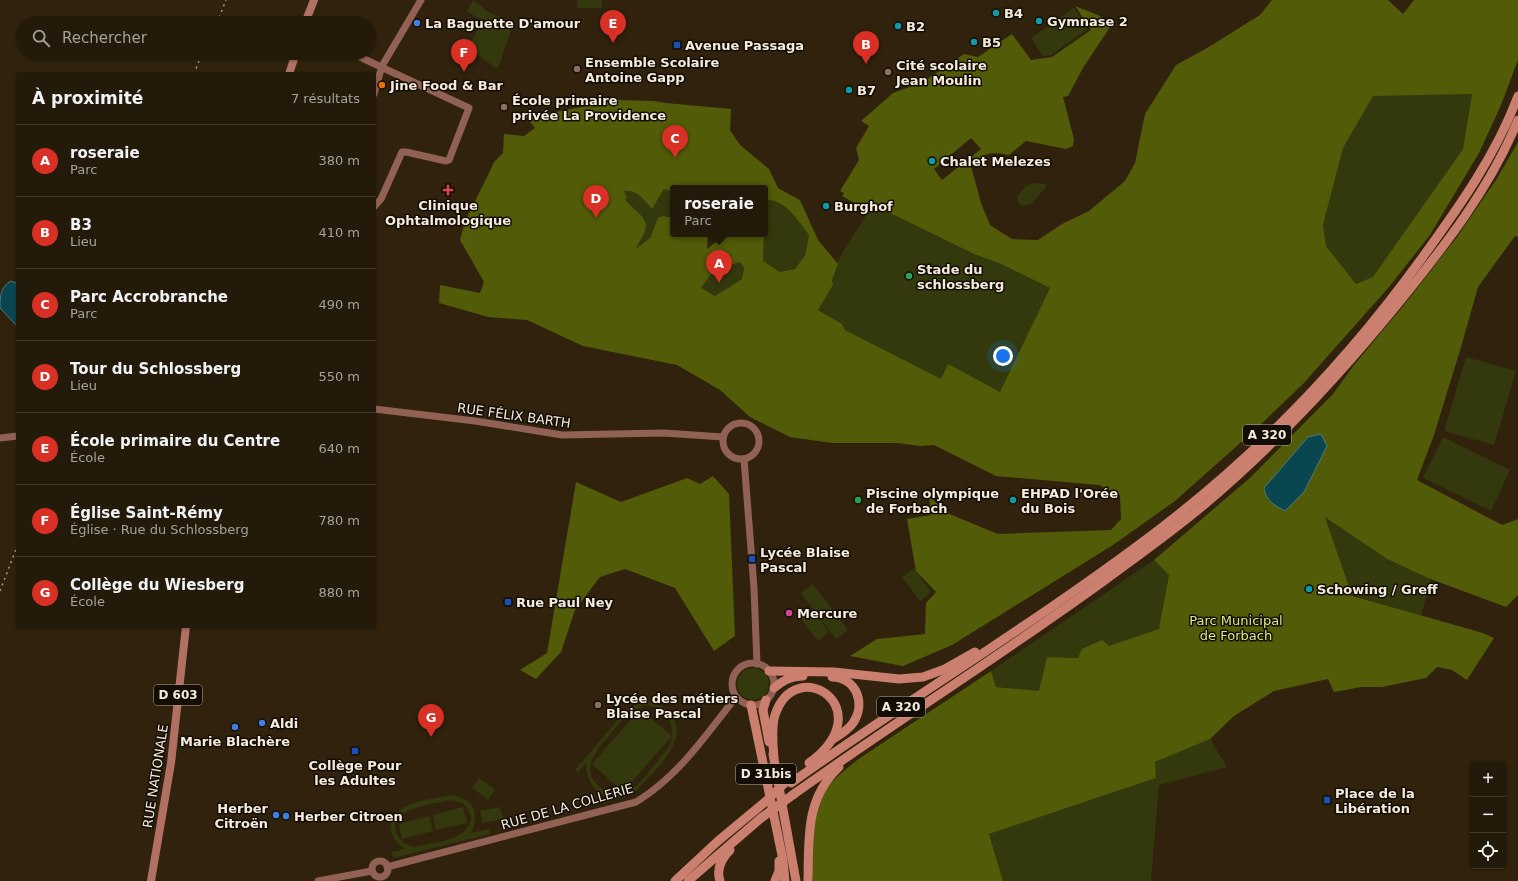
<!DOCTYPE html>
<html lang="fr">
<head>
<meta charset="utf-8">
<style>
	:root { --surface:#241a09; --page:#302717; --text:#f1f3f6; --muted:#a3a19c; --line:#41382a; --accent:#d93025 }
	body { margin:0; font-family:"DejaVu Sans",sans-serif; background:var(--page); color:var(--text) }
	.controls { position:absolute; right:12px; bottom:12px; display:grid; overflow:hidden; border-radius:4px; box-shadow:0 1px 3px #0004 }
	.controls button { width:36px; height:36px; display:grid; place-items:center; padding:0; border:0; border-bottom:1px solid var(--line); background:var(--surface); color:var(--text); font:20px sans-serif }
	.you { position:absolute; left:1003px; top:356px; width:14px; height:14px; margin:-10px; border:3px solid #fff; border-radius:50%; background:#1a73e8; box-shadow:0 0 0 6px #1a73e833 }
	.badge { display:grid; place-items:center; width:26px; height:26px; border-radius:50%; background:var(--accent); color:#fff; font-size:13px; font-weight:700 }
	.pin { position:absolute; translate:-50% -33px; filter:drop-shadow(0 1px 2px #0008) }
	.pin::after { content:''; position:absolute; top:21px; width:14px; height:12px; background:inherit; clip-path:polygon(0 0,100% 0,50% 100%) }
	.popup { position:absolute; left:670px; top:185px; width:98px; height:52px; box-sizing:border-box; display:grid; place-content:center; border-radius:4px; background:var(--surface); filter:drop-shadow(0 1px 3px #0005); font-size:13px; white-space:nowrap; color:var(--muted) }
	.popup b { font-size:15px; color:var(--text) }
	.popup::after { content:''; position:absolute; left:50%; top:100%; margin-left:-8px; border:8px solid transparent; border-top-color:var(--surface) }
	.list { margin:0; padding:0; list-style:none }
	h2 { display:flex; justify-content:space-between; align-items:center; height:52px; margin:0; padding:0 16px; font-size:17px }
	h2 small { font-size:13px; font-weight:400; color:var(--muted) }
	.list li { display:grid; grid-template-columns:26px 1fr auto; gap:12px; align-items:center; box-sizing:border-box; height:72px; padding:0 16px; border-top:1px solid var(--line) }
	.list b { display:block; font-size:15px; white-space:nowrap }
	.list p { margin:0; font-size:13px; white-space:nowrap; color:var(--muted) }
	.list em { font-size:13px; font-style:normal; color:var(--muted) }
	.icon { flex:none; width:22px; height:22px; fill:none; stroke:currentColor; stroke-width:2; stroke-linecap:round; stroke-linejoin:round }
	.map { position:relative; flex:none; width:1518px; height:881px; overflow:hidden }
	.search { position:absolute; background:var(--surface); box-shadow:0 1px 3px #0004; left:16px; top:16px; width:360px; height:44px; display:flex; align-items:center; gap:10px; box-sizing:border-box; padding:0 14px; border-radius:22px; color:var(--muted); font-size:15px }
	.panel { position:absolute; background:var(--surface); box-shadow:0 1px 3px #0004; left:16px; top:72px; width:360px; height:556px; border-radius:4px }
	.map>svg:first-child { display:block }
</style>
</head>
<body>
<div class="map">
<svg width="1518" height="881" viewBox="0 0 1518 881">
	<rect width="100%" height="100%" fill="#30220c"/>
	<g fill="#33390c" fill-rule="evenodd">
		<path d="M473 0 487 11 513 24 499 66 496 68 467 47 483 22 467 11Z"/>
		<path d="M578 0H602V8H577Z"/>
		<path d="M1074 8 1088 29 1051 55 1043 56 1031 38Z"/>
		<path d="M1472 94 1463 149 1373 278 1356 284 1326 246 1323 225 1343 148 1373 95Z"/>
		<path d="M1033 183 1046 184 1047 186 1031 204 1022 206 1018 202 1017 196 1026 186Z"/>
		<path d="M664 189 673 192V218L663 216 658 218 650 238 636 250 640 240 639 214C630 207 625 203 624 191 637 189 645 200 652 209Z"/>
		<path d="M765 200C786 199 797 220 809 235L805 255 795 269 780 272 763 261Z"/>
		<path d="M871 207 890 213 974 254 1001 264 1050 288 1000 393 948 365 941 380 845 330 842 324 818 310 833 285C827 266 862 226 871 207Z"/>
		<path d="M740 262 744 268 742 279 715 296 701 288 714 270Z"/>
		<path d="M1466 357 1516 371 1494 445 1444 431Z"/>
		<path d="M1443 437 1510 470 1491 511 1423 478Z"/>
		<path d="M1325 516 1387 559 1431 579 1421 616 1352 595Z"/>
		<path d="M1154 560 1169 575 1160 629 1078 658 1047 657 1040 691 996 687 991 671Z"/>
		<path d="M914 568 931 592 920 601 902 577Z"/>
		<path d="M813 584 848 630 836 639 801 593Z"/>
		<path d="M812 609 829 632 818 641 800 618Z"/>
		<circle cx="753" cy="684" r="16"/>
		<path d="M642 702C653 702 662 704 670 713 692 740 654 771 637 790 612 808 586 793 586 763L578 772 575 770 626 710ZM648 705C669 710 677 727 669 747 658 759 644 782 630 790 622 795 611 795 604 790 577 772 595 752 610 734 623 720 629 709 648 705Z"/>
		<path d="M640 709 672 736 623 792 592 764Z"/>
		<path d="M1210 739 1227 767 1159 785 1151 881H1003L989 834 1156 778 1154 762Z"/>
		<path d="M479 778 495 790 488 800 472 788Z"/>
		<path d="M451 795C474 799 480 812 471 833L489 829 490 834 393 858 392 852 405 849C397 844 392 838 391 829 389 801 431 800 451 795ZM451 800 463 803 471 815C472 841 434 842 414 847 406 845 401 842 397 834 386 808 435 804 451 800Z"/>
		<path d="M463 807 467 823 436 830 433 815Z"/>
		<path d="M500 807 503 819 483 823 480 811Z"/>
		<path d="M429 816 433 831 402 839 399 824Z"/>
	</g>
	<g fill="#525b07" fill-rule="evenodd">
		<path d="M1272 0H1388L1403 14 1414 0H1518V60L1501 105 1479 153 1430 235 1389 287 1303 384 1257 428 1175 501 1113 545 952 645 903 666 850 656 877 639 925 634 926 603 936 592 916 571 907 519 931 515 929 496 947 513 998 534 1111 530 1121 519 1120 495 1099 485 996 476 934 445 921 446 897 443H832L790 437 750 417 720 390 677 365 583 346 527 320 488 317 439 303 440 285 480 293 484 282 460 240 465 221 489 173 494 162 503 153 504 134 524 136 535 128 525 116 555 112 618 100 654 101 666 103 731 109 730 130 740 145 769 169 778 188 800 200 818 240 838 264 832 280 833 285 818 310 842 324 845 330 941 379 948 364 1000 392 1050 288 1001 264 974 254 890 213 871 207 863 208 842 196 844 193 840 191 859 160 856 148 869 126 861 121 893 93 923 82 964 54 978 57 1012 34 1031 60 1052 57 1091 30 1075 6 1098 15 1112 24 1083 68 1068 96 1063 97 1074 139 1073 146 1066 149 1026 141 1009 155C989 150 985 154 971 166L981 203 990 225 1012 239 1038 240 1062 224 1089 211 1125 181 1135 163 1145 114 1176 65 1207 48 1260 15ZM1472 94 1463 149 1373 277 1356 284 1326 246 1323 225 1343 148 1373 96ZM971 138 981 149 942 180 934 169ZM673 188H765V200C786 199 797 220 809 235L805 255 795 269 780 272 763 261 764 234H726L707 249 708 234H673V218L663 216 658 218 650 238 636 249C638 243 643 237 645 231 650 217 631 209 625 199L627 198 624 191C637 189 645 201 652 209L664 189 673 192ZM740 262 744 268 742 279 715 296 701 288 714 270Z"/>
		<path d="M1518 142V237L1515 236 1478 287 1461 347 1434 435 1417 480 1502 525 1518 519V595L1506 607 1428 578 1387 559 1325 517 1352 595 1328 589 1483 633 1494 638 1467 680 1452 670 1437 667 1426 678 1382 687H1361L1334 692 1328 679 1274 691 1234 716 1210 739 1155 762 1156 778 989 834 1003 881H813C810 863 811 819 817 802 823 787 847 768 860 758L991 671 996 687 1039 691 1047 657 1078 658 1082 649 1102 640 1109 646 1159 629 1169 575 1154 560 1251 477 1333 394 1354 365 1404 305 1457 237 1496 180Z"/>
		<path d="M713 476 729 494 735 636 714 651 675 588 625 569 600 577 575 610 561 652 536 679 520 670 547 653 576 482 621 502 687 478 700 484Z"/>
	</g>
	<g fill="#094650" stroke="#50787b">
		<path d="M11 281 18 284V327L0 308C0 297 0 287 11 281Z"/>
		<path d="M1321 434 1327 446 1304 492 1285 511C1274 505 1266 501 1264 488L1308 437Z"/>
	</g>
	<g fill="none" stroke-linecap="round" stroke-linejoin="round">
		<g stroke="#926156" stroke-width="7">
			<path d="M355 53 364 59 469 108 449 160 446 161 406 152H402L381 199 374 207"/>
			<path d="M374 94 382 66 421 0"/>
			<path d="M374 409 475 421 562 435 664 433 723 437"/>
			<circle cx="741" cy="441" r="18"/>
			<path d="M0 438 18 436"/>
			<path d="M744 459 754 588 757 664"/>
			<circle cx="753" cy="684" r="21"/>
			<circle cx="380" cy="869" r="8"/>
			<path d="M387 867 636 802C678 777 706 735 736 697"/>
			<path d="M318 881 372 871"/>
		</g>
		<g stroke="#b07063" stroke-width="8">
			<path d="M305 23 314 0"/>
			<path d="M289 74 296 53"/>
			<path d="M151 881 171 763 186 626"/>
		</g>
		<g stroke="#cb7f6e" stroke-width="9">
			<path d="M769 671 834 672 899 679 923 677 945 669 975 652"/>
			<path d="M832 677C857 678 866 704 853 723 848 730 840 735 833 739"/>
			<path d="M774 688C783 680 791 676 803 676"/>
			<path d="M766 700 763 710 769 742"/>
			<path d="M751 705 783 860 785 881"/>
			<path d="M773 754 796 881"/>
			<path d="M774 758C773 745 771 728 775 715 796 652 883 709 809 763"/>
			<path d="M791 783C913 696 1042 619 1161 528 1260 452 1349 359 1422 258 1459 207 1496 155 1518 96"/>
			<path d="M794 794C897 721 1003 654 1105 580 1139 555 1173 531 1205 504 1276 444 1339 376 1397 305 1443 248 1490 189 1518 120"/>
			<path d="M675 881 718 841 765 802"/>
			<path d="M688 881 761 818"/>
			<path d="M720 881C716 869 721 859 730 850"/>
			<path d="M775 881 779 871V861"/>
			<path d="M808 881C809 838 805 799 839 767"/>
		</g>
		<g stroke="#a89c8c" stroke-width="1.5" stroke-dasharray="2 4" stroke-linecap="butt">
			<path d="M217 23 226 0"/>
			<path d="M194 74 202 53"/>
			<path d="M0 591 18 544"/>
		</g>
		<g stroke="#cb7f6e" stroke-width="9">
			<path d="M765 802 790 778"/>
			<path d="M761 818 794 794"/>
		</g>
	</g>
	<g fill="#0f9aa8" stroke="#130d05" stroke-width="1.5">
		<circle cx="996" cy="13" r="4"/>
		<circle cx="1039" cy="21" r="4"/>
		<circle cx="898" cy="26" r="4"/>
		<circle cx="974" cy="42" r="4"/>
		<circle cx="849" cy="90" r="4"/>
		<circle cx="932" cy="161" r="4"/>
		<circle cx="826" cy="206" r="4"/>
		<circle cx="1013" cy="500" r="4"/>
		<circle cx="1309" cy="589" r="4"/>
	</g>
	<g fill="#3f7fe0" stroke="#130d05" stroke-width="1.5">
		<circle cx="417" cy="23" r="4"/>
		<circle cx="262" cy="723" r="4"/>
		<circle cx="235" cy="727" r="4"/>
		<circle cx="276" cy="815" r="4"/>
		<circle cx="286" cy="816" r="4"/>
	</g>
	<g fill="#1a4fb4" stroke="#130d05" stroke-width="1.5">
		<rect x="673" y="41" width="8" height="8" rx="2"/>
		<rect x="748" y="555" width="8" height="8" rx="2"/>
		<rect x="504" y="598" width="8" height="8" rx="2"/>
		<rect x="351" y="747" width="8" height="8" rx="2"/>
		<rect x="1323" y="796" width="8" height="8" rx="2"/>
	</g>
	<g fill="#8d6e63" stroke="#130d05" stroke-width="1.5">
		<circle cx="577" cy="69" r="4"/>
		<circle cx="888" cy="72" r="4"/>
		<circle cx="504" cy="107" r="4"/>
		<circle cx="598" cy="705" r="4"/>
	</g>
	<circle fill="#e8710a" stroke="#130d05" stroke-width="1.5" cx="382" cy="85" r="4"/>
	<path fill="#e0444e" stroke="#130d05" stroke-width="1.5" d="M446 184h4v4h4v4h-4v4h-4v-4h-4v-4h4z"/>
	<g fill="#2e9e5b" stroke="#130d05" stroke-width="1.5">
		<circle cx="909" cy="276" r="4"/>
		<circle cx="858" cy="500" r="4"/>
	</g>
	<circle fill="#d1479c" stroke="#130d05" stroke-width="1.5" cx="789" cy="613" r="4"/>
	<g text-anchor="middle" stroke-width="3" stroke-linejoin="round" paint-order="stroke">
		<g fill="#130d05" stroke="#b1a89d" stroke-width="1">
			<rect x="1243" y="425" width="48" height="20" rx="3"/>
			<rect x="154" y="685" width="48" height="20" rx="3"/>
			<rect x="877" y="697" width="48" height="20" rx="3"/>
			<rect x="736" y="764" width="60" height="20" rx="3"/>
		</g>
		<g font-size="12" font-weight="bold" fill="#f5ebde">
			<text x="1267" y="439">A 320</text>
			<text x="178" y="699">D 603</text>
			<text x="901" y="711">A 320</text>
			<text x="766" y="778">D 31bis</text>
		</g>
		<g font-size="13" font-weight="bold" fill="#f5ebde" stroke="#130d05" text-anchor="start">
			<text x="1004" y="18">B4</text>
			<text x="1047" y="26">Gymnase 2</text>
			<text x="425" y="28">La Baguette D'amour</text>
			<text x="906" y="31">B2</text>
			<text x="982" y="47">B5</text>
			<text x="685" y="50">Avenue Passaga</text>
			<text x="585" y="67">Ensemble Scolaire<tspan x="585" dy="15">Antoine Gapp</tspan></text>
			<text x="896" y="70">Cité scolaire<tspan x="896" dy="15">Jean Moulin</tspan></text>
			<text x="390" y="90">Jine Food &amp; Bar</text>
			<text x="857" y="95">B7</text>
			<text x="512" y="105">École primaire<tspan x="512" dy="15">privée La Providence</tspan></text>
			<text x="940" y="166">Chalet Melezes</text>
			<text x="448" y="210" text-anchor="middle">Clinique<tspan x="448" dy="15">Ophtalmologique</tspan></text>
			<text x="834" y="211">Burghof</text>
			<text x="917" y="274">Stade du<tspan x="917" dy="15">schlossberg</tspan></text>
			<text x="866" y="498">Piscine olympique<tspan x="866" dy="15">de Forbach</tspan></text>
			<text x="1021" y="498">EHPAD l'Orée<tspan x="1021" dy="15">du Bois</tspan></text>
			<text x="760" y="557">Lycée Blaise<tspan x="760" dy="15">Pascal</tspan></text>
			<text x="1317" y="594">Schowing / Greff</text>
			<text x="516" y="607">Rue Paul Ney</text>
			<text x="797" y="618">Mercure</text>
			<text x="606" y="703">Lycée des métiers<tspan x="606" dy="15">Blaise Pascal</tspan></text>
			<text x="270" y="728">Aldi</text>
			<text x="235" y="746" text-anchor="middle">Marie Blachère</text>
			<text x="355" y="770" text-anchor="middle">Collège Pour<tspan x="355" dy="15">les Adultes</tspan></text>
			<text x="1335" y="798">Place de la<tspan x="1335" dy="15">Libération</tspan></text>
			<text x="268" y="813" text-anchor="end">Herber<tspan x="268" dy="15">Citroën</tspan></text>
			<text x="294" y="821">Herber Citroen</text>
		</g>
		<g font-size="13" fill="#f5ebde" stroke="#130d05">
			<text transform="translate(514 415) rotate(8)" y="5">RUE FÉLIX BARTH</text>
			<text transform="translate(155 776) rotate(-81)" y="5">RUE NATIONALE</text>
			<text transform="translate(567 806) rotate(-16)" y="5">RUE DE LA COLLERIE</text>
		</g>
		<g font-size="13" fill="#d9ea83" stroke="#130d05">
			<text x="1236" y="625">Parc Municipal<tspan x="1236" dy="15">de Forbach</tspan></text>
		</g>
	</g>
</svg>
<div class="controls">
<button>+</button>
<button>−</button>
<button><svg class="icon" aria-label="locate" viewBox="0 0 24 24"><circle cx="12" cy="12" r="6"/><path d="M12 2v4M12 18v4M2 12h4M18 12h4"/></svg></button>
</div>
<div class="you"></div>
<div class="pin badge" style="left:719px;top:283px">A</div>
<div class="popup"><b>roseraie</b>Parc</div>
<div class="pin badge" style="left:866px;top:64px">B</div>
<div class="pin badge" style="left:675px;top:158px">C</div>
<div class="pin badge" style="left:596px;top:218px">D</div>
<div class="pin badge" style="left:613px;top:43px">E</div>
<div class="pin badge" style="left:464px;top:72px">F</div>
<div class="pin badge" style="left:431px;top:737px">G</div>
<div class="search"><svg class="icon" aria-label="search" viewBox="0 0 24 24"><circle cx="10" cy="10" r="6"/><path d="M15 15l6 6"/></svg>Rechercher</div>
<section class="panel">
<h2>À proximité<small>7 résultats</small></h2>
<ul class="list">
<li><span class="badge">A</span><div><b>roseraie</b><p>Parc</p></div><em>380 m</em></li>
<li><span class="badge">B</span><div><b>B3</b><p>Lieu</p></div><em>410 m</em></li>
<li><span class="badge">C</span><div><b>Parc Accrobranche</b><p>Parc</p></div><em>490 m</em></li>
<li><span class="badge">D</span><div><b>Tour du Schlossberg</b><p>Lieu</p></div><em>550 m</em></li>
<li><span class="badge">E</span><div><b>École primaire du Centre</b><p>École</p></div><em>640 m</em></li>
<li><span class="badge">F</span><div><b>Église Saint-Rémy</b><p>Église · Rue du Schlossberg</p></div><em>780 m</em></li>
<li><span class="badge">G</span><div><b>Collège du Wiesberg</b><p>École</p></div><em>880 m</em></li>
</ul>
</section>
</div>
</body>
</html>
